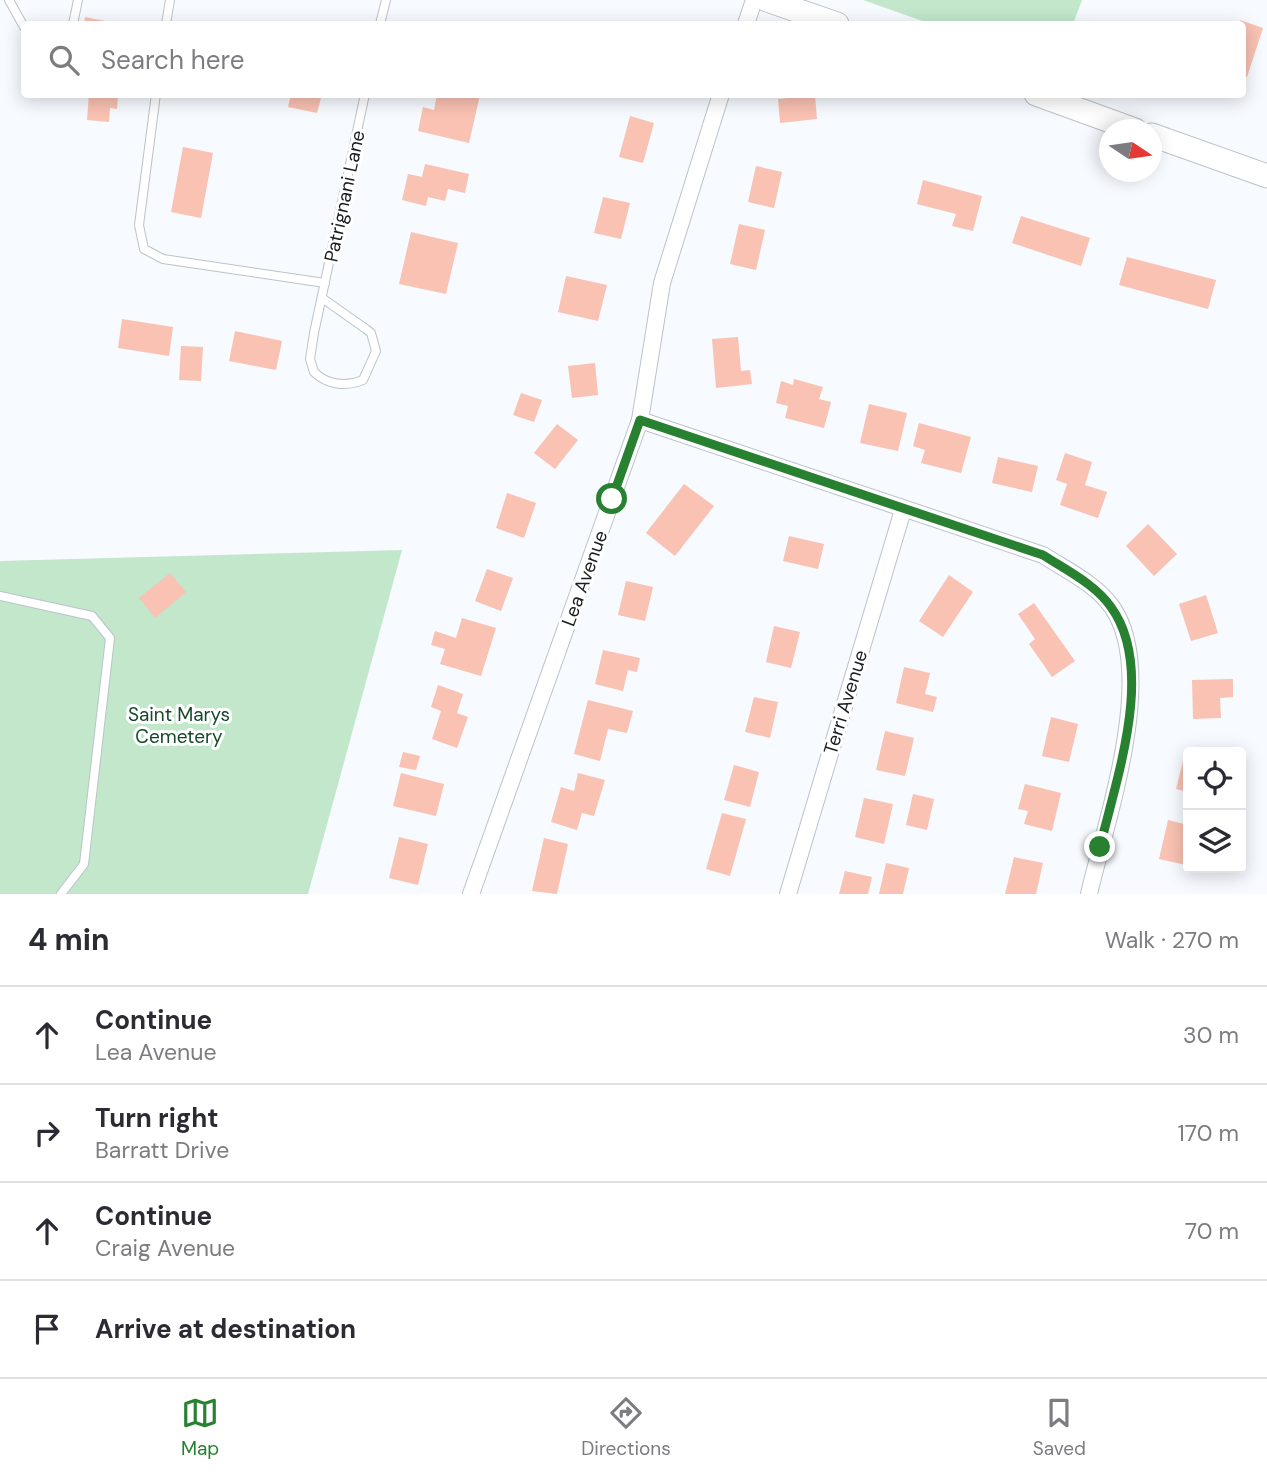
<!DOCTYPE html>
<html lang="en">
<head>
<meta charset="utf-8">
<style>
	:root { --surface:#fff; --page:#f2f2f3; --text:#2b2b33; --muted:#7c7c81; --line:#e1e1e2; --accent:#288130 }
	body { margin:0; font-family:"DM Sans",sans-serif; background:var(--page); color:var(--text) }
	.controls { position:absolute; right:21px; bottom:21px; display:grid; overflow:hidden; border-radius:7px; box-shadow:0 4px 18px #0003 }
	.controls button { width:63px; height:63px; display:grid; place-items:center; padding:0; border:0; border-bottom:2px solid var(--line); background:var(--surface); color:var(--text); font:35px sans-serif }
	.compass { position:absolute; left:1099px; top:119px; width:63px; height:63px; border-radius:50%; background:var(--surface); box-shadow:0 4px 18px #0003; rotate:103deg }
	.stop { position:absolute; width:21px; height:21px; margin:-16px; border:5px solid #288130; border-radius:50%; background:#fff }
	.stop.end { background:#288130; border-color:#fff; box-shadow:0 2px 7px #0008 }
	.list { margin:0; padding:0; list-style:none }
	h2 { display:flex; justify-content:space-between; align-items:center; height:91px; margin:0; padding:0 28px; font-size:30px }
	h2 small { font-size:23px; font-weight:400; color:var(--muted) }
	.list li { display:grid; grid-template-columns:46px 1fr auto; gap:21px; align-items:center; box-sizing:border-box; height:98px; padding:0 28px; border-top:2px solid var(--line) }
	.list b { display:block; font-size:26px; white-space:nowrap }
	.list p { margin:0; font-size:23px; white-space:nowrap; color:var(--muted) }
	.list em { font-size:23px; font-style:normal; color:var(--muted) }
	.icon { flex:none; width:38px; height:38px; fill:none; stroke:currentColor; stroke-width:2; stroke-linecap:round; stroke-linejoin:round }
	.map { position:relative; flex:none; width:1267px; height:894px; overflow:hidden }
	.search { position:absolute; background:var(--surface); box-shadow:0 4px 18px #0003; left:21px; right:21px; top:21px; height:77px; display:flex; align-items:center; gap:18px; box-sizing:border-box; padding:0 24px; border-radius:7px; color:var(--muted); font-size:26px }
	.sheet { height:483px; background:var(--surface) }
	nav { display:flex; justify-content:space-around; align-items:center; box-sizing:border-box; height:98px; border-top:2px solid var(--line); background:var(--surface); font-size:19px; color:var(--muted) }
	nav a { display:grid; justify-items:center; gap:4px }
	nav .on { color:var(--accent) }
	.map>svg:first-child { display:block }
</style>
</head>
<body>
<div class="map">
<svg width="1267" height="894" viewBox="0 0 1267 894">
	<rect width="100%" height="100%" fill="#f7fafe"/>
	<g fill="#c2e7cb">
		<path d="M863 0H1082L1073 24H931Z"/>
		<path d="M402 550 308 894H0V561Z"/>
	</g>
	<g fill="#f9c2b2">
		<path d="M85 17 115 23V24H84Z"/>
		<path d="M1240 20 1263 28 1247 77 1242 76Z"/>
		<path d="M89 94H118L117 109 110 108 109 122 87 120Z"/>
		<path d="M291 94H322L317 113 288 107Z"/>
		<path d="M437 94 480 95 469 143 418 131 423 107 434 110Z"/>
		<path d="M815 96 817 119 780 123 778 99Z"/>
		<path d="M630 116 654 123 643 163 619 157Z"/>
		<path d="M183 147 213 153 201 218 171 212Z"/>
		<path d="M425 164 469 174 465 193 448 189 445 201 428 197 426 206 402 200 408 174 422 177Z"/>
		<path d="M756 166 782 172 774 208 748 202Z"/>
		<path d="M923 180 982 196 973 231 952 226 956 214 917 204Z"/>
		<path d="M603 197 630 203 621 239 594 233Z"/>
		<path d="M1021 216 1090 238 1081 266 1012 243Z"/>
		<path d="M739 224 765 230 756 270 730 264Z"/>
		<path d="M411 232 458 243 446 294 399 284Z"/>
		<path d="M1127 257 1216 280 1208 309 1119 285Z"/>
		<path d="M566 276 607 285 598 321 558 312Z"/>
		<path d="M122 319 173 327 169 356 118 348Z"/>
		<path d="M235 331 282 341 276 370 229 361Z"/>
		<path d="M738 337 741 371 750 370 752 384 716 388 712 339Z"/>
		<path d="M181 346 203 347 201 381 179 380Z"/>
		<path d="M595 363 598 395 572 398 568 366Z"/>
		<path d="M794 379 823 387 819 399 831 402 824 428 785 418 788 406 776 403 781 381 793 385Z"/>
		<path d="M521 393 542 400 534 422 513 415Z"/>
		<path d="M869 404 907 413 898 451 860 443Z"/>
		<path d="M919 423 971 437 961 473 921 463 925 450 913 446Z"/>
		<path d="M557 424 578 440 555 469 534 453Z"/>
		<path d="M1065 453 1092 462 1085 485 1107 492 1098 518 1060 505 1067 484 1056 480Z"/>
		<path d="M998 457 1038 466 1032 492 992 483Z"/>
		<path d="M684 484 714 506 675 556 646 533Z"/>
		<path d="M507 493 536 503 524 538 496 528Z"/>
		<path d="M1148 524 1177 554 1154 576 1126 546Z"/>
		<path d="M789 536 824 544 818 569 783 561Z"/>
		<path d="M487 569 513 578 501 611 475 601Z"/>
		<path d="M170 573 186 592 155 618 139 598Z"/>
		<path d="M949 575 973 592 943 637 919 621Z"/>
		<path d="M626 581 653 587 645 621 618 615Z"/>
		<path d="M1206 595 1218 633 1191 641 1179 604Z"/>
		<path d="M1034 603 1075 661 1052 677 1029 644 1035 639 1018 614Z"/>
		<path d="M462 618 496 628 481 676 440 664 445 649 431 645 435 631 456 638Z"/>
		<path d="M774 626 800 632 791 668 766 662Z"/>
		<path d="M603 650 640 658 637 672 628 670 623 691 595 684Z"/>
		<path d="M904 667 930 673 925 694 937 697 933 712 896 703Z"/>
		<path d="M1233 679V697L1220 698 1221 718 1193 719 1192 680Z"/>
		<path d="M438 685 463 694 457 713 468 717 457 748 432 739 441 711 431 707Z"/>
		<path d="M754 697 778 702 770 738 745 732Z"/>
		<path d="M588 700 633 711 627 733 608 729 600 761 574 754Z"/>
		<path d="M1051 717 1078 724 1069 762 1042 756Z"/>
		<path d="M885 731 914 738 905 776 876 770Z"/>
		<path d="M1186 749 1194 751 1188 752V792L1176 789Z"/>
		<path d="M403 752 420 756 416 770 399 767Z"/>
		<path d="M734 765 759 772 750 807 724 800Z"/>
		<path d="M401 773 444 784 436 816 393 806Z"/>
		<path d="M578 773 605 780 594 816 582 813 577 830 551 822 561 787 574 791Z"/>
		<path d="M1025 784 1061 793 1052 831 1024 824 1028 811 1018 809Z"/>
		<path d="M913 794 934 799 927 830 906 825Z"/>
		<path d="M864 798 893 804 884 844 855 837Z"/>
		<path d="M722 813 746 819 730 876 706 869Z"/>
		<path d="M1168 820 1188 825 1186 865 1159 859Z"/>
		<path d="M399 837 428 844 418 885 389 878Z"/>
		<path d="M544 838 568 844 557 894 532 891Z"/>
		<path d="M1014 857 1043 863 1036 894H1005Z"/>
		<path d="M886 863 909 868 903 894H879Z"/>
		<path d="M845 871 872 877 868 894H839Z"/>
	</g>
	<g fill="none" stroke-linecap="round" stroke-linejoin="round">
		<defs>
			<g id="lane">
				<path d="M9 0 24 27"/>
				<path d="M73 24 78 0"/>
				<path d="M166 24 170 0"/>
				<path d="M380 24 386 0"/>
				<path d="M156 94 139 225 144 249 163 259 325 283"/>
				<path d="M322 298 366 329 371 333 376 351 363 380C346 387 327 385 314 372L310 359 314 333 365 94"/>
				<path d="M0 596 92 616 110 638 84 864 61 894"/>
			</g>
			<g id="street">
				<path d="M746 24 754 0"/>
				<path d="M640 420 1043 555C1066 570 1096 584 1112 607 1158 673 1106 820 1089 894"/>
				<path d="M471 894 640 420 662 283 721 94"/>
				<path d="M788 894 903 510"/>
			</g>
			<g id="secondary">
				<path d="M767 0 837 24"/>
				<path d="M1036 94 1135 130"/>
				<path d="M1152 135 1267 176"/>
			</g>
		</defs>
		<use href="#lane" stroke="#bac3cb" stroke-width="10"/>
		<use href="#street" stroke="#bac3cb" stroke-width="18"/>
		<use href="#secondary" stroke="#bac3cb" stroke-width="25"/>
		<use href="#lane" stroke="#fff" stroke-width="8"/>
		<use href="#street" stroke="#fff" stroke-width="16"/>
		<use href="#secondary" stroke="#fff" stroke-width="23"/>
	</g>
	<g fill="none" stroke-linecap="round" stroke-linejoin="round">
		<path stroke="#288130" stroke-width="9" d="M612 499 640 420 1043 555C1066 570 1095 584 1111 607 1156 669 1116 779 1100 847"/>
	</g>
	<g text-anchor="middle" stroke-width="6" stroke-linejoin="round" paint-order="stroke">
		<g font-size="19" fill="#1a1d20" stroke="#fff">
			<text transform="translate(344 196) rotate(-78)" y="7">Patrignani Lane</text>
			<text transform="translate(584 578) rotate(-70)" y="7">Lea Avenue</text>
			<text transform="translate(845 702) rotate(-73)" y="7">Terri Avenue</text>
		</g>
		<g font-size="19" fill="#144829" stroke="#fff">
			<text x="179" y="721">Saint Marys<tspan x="179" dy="22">Cemetery</tspan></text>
		</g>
	</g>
</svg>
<div class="controls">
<button><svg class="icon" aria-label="locate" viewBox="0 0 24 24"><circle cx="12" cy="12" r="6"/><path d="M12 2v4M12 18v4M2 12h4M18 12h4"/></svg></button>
<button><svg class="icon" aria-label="layers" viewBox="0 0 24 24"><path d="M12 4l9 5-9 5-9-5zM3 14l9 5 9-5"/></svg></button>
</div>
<svg class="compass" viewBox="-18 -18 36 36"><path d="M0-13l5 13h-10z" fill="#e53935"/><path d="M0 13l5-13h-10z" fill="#7c7c81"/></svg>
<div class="stop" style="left:612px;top:499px"></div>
<div class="stop end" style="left:1100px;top:847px"></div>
<div class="search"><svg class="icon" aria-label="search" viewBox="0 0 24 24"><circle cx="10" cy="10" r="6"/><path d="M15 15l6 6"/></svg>Search here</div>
</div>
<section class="sheet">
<h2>4 min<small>Walk · 270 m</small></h2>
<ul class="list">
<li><svg class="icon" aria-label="ahead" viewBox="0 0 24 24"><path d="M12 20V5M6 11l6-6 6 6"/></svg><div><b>Continue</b><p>Lea Avenue</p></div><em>30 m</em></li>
<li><svg class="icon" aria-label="right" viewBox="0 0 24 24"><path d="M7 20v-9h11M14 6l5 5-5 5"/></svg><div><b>Turn right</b><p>Barratt Drive</p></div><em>170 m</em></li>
<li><svg class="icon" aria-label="ahead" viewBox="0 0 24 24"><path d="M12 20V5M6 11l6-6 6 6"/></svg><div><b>Continue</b><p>Craig Avenue</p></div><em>70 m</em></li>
<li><svg class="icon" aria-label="arrive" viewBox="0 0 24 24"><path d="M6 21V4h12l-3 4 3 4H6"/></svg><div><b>Arrive at destination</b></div></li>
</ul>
</section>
<nav>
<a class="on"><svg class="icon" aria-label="map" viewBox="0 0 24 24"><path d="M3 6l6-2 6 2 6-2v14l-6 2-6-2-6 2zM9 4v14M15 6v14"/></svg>Map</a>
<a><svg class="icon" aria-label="directions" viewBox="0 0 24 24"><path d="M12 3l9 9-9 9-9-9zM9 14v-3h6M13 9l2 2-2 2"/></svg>Directions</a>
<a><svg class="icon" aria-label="saved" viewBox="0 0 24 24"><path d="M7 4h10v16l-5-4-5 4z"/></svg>Saved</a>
</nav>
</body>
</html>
